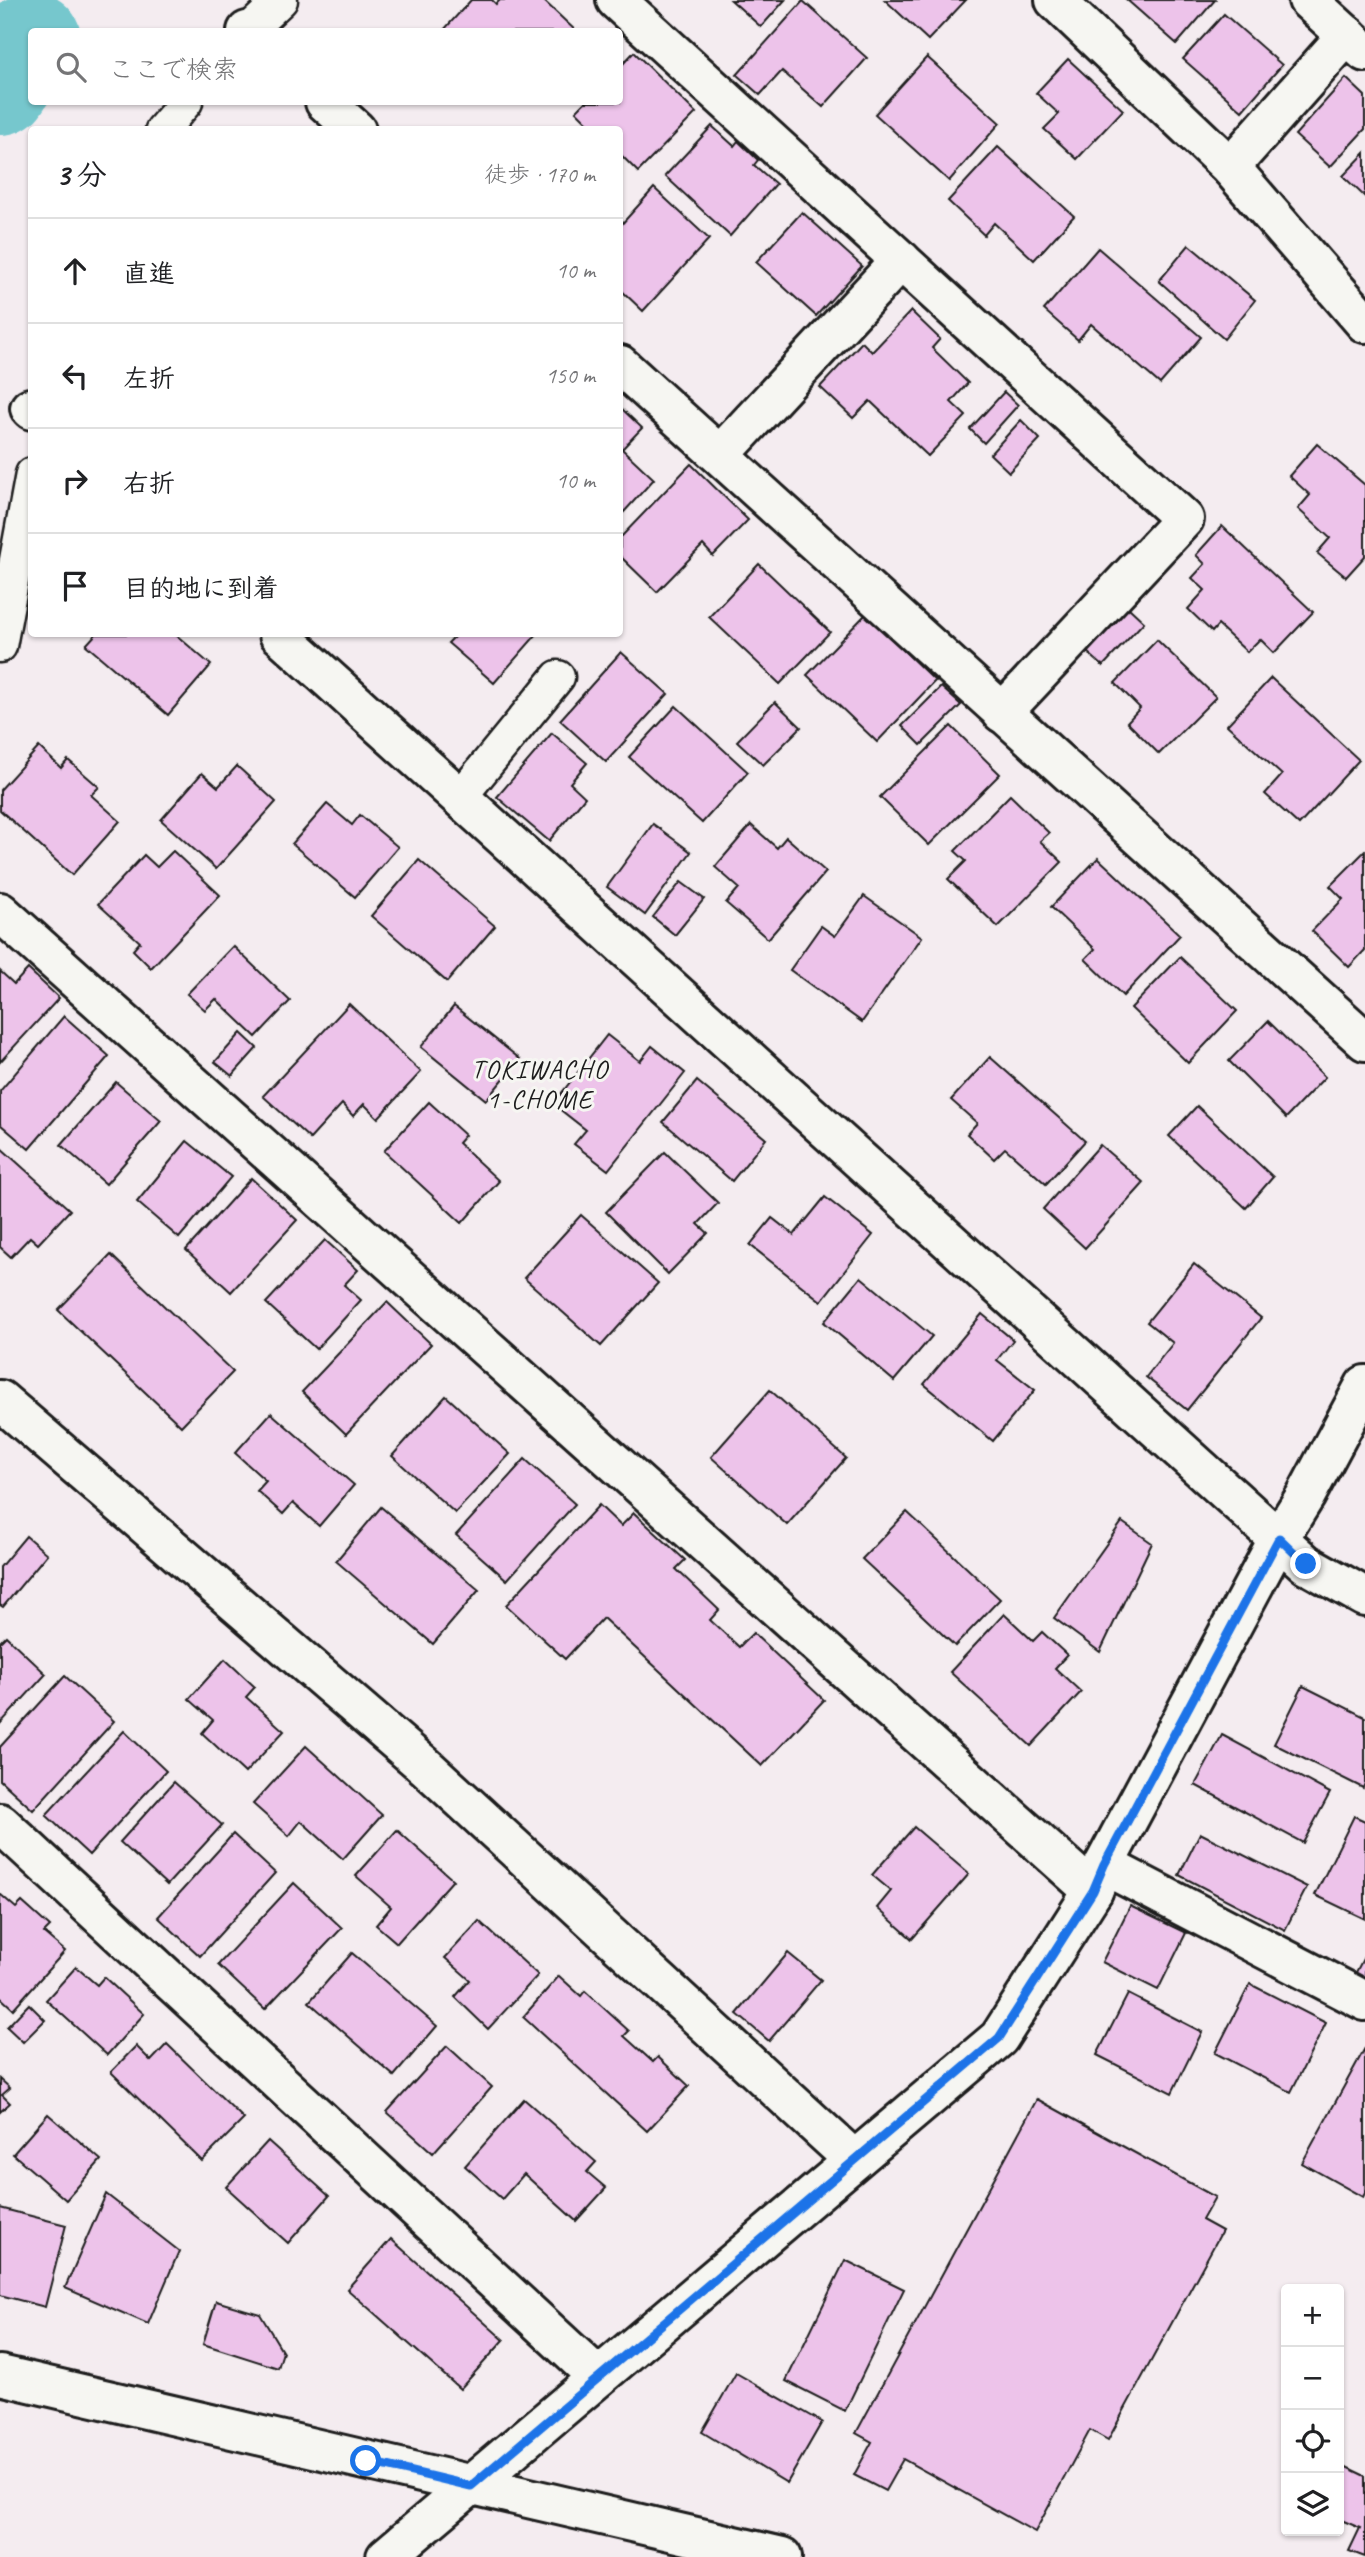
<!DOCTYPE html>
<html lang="ja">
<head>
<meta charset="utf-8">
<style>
	:root { --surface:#fff; --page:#f6f6f6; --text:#202124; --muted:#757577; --line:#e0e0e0 }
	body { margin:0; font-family:Caveat,"Klee One",sans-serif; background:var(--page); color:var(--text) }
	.controls { position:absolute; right:21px; bottom:21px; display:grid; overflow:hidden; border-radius:7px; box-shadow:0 2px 5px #0004 }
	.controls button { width:63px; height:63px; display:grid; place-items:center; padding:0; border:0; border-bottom:2px solid var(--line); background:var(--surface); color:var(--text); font:35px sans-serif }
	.stop { position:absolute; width:21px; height:21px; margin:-16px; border:5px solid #1a73e8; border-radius:50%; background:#fff }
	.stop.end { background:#1a73e8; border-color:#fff; box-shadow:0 2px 7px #0008 }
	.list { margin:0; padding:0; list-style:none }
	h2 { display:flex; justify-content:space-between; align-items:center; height:91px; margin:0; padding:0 28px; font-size:30px }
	h2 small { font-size:23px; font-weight:400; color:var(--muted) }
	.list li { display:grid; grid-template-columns:46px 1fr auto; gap:21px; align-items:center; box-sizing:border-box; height:105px; padding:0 28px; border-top:2px solid var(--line) }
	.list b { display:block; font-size:26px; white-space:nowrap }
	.list em { font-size:23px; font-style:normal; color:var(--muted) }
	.icon { flex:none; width:38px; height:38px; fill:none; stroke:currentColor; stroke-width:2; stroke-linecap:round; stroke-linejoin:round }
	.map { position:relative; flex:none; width:1365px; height:2557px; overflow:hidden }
	.search { position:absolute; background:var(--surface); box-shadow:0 2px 5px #0004; left:28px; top:28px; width:595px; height:77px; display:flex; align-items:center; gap:18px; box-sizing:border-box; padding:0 24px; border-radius:7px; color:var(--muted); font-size:26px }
	.panel { position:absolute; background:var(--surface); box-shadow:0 2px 5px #0004; left:28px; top:126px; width:595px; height:511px; border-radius:7px }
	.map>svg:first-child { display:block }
</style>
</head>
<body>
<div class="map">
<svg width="1365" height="2557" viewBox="0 0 1365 2557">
	<rect width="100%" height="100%" fill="#f4ecf0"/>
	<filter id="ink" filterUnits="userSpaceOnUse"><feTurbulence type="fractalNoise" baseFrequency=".0143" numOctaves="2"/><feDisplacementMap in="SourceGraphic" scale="14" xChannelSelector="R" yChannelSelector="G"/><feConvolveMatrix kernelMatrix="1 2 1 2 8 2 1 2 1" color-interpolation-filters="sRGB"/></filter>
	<g filter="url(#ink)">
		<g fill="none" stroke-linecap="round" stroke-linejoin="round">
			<path stroke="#76c7cd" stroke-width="100" d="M0 85 13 65 32 42"/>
		</g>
		<g fill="#edc3ea" stroke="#1c1c1c" stroke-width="2">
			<path d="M471 0H492L496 4 500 0H543L577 32H442Z"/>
			<path d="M731 0H785L761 27Z"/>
			<path d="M885 0H966L928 40Z"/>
			<path d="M1127 0H1215L1177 44Z"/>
			<path d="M803 1 867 58 823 107 782 71 760 95 737 75Z"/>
			<path d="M1224 14 1282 65 1242 111 1183 59Z"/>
			<path d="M634 52 696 113 638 172 620 154V130H595L576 111 585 102H620V67Z"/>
			<path d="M927 57 1000 123 949 181 875 114Z"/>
			<path d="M1068 59 1123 110 1077 159 1044 129 1059 114 1036 93Z"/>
			<path d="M1346 78 1365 96V129L1330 167 1295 135Z"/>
			<path d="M712 126 734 146 738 141 758 160 754 165 776 184 730 236 665 176Z"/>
			<path d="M998 147 1074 216 1034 260 994 223 984 235 948 201Z"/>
			<path d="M1365 153V197L1343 176Z"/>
			<path d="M654 188 709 239 643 311 620 289V226Z"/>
			<path d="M802 212 862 266 816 316 756 262Z"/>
			<path d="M1189 245 1255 300 1224 339 1159 281Z"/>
			<path d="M1098 248 1201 337 1160 384 1091 324 1078 340 1044 310Z"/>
			<path d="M911 311 940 339 932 348 968 383 951 402 966 416 928 456 870 401 853 418 820 387 862 342 872 352Z"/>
			<path d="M1004 392 1018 405 984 443 970 429Z"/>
			<path d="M620 407 642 428 622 449 654 479 624 512 620 508Z"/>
			<path d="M1021 420 1040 439 1009 472 990 454Z"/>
			<path d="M1317 444 1365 485V556L1346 577 1317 553 1330 538 1298 509 1310 495 1289 476Z"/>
			<path d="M691 464 748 520 713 556 703 545 657 592 620 556V538Z"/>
			<path d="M1222 526 1313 612 1274 653 1260 639 1247 652 1218 625 1212 632 1188 609 1205 590 1192 578 1205 564 1196 555Z"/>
			<path d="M759 564 830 632 780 684 709 617Z"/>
			<path d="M1128 607 1144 622 1103 666 1087 652Z"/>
			<path d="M866 614 935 681 877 742 807 675Z"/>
			<path d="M96 634H175L211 665 168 715 86 645Z"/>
			<path d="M457 634H537L494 683 448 643Z"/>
			<path d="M1157 640 1216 697 1159 754 1127 722 1140 708 1115 683Z"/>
			<path d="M621 652 668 694 606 762 560 720Z"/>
			<path d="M1271 678 1359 760 1299 825 1265 794 1282 775 1227 725Z"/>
			<path d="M941 687 961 705 921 745 902 726Z"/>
			<path d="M775 702 801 727 763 765 737 741Z"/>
			<path d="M676 706 748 772 702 823 629 757Z"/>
			<path d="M951 726 1000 774 929 845 880 797Z"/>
			<path d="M552 733 587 763 570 783 585 797 549 841 497 797Z"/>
			<path d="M39 747 61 768 68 760 99 787 91 795 120 821 72 875 0 810V790Z"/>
			<path d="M237 766 276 802 216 869 161 820 202 773 218 787Z"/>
			<path d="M1010 795 1049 833 1040 841 1062 862 998 927 948 879 966 861 955 851Z"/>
			<path d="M327 804 352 825 360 815 398 847 355 897 292 844Z"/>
			<path d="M653 824 691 852 645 915 607 887Z"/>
			<path d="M751 825 777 848 786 837 826 872 768 939 726 903 739 888 715 867Z"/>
			<path d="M173 851 220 895 151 968 133 950 140 942 98 904 144 855 157 867Z"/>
			<path d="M1365 851V950L1349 967 1312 931 1343 899 1330 886Z"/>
			<path d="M1098 858 1180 935 1123 996 1085 959 1095 949 1051 907Z"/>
			<path d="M419 860 495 926 447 982 371 916Z"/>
			<path d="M681 882 704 899 675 935 653 917Z"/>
			<path d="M864 896 922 937 862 1022 790 970 821 926 835 936Z"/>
			<path d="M233 946 290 1001 256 1037 216 999 205 1010 187 994Z"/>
			<path d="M1180 957 1237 1011 1188 1063 1131 1008Z"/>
			<path d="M28 969 59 998 0 1062V971L14 984Z"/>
			<path d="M349 1004 421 1072 378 1118 364 1104 353 1116 342 1104 310 1139 263 1096Z"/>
			<path d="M454 1006 520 1059 486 1100 421 1047Z"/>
			<path d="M64 1016 109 1056 29 1149 0 1124V1091Z"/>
			<path d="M1268 1021 1325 1077 1286 1118 1229 1061Z"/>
			<path d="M241 1033 257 1048 232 1076 215 1062Z"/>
			<path d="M607 1035 640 1061 652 1046 685 1073 608 1170 574 1144 586 1130 553 1104Z"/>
			<path d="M990 1057 1085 1141 1046 1184 1005 1148 994 1159 967 1134 977 1123 951 1100Z"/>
			<path d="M697 1081 766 1139 732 1181 663 1122Z"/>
			<path d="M116 1082 161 1121 106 1184 61 1145Z"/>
			<path d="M429 1102 465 1135 458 1143 499 1181 462 1223 384 1151Z"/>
			<path d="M1197 1106 1273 1177 1246 1208 1169 1136Z"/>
			<path d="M187 1141 231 1177 179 1238 137 1202Z"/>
			<path d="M1100 1145 1144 1183 1085 1248 1043 1209Z"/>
			<path d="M0 1147 70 1210 38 1244 30 1237 11 1257 0 1247Z"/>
			<path d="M665 1152 718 1203 698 1224 708 1233 668 1274 606 1212Z"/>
			<path d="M251 1178 297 1220 231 1292 186 1250Z"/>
			<path d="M825 1197 873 1235 821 1301 750 1245 772 1218 794 1235Z"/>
			<path d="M581 1215 658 1283 601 1346 524 1278Z"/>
			<path d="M325 1240 358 1270 344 1285 361 1300 316 1349 266 1303Z"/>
			<path d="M111 1255 233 1372 181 1426 58 1310Z"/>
			<path d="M1194 1264 1261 1318 1187 1410 1146 1377 1173 1343 1147 1322Z"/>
			<path d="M861 1277 932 1336 894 1381 824 1322Z"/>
			<path d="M387 1302 431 1344 346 1434 302 1392Z"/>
			<path d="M982 1314 1013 1340 997 1360 1035 1390 993 1441 924 1384Z"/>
			<path d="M770 1390 846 1458 787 1525 711 1457Z"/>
			<path d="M446 1396 510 1454 455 1513 392 1456Z"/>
			<path d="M271 1413 354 1485 319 1526 293 1503 283 1514 257 1491 266 1481 235 1453Z"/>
			<path d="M525 1459 575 1504 507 1580 456 1535Z"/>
			<path d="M599 1505 621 1526 634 1513 685 1560 676 1569 719 1610 710 1620 739 1647 753 1633 824 1700 762 1766 603 1618 565 1659 506 1605Z"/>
			<path d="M381 1507 479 1590 433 1644 336 1561Z"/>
			<path d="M907 1512 1000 1599 955 1646 862 1559Z"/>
			<path d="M1122 1522 1152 1543 1100 1652 1054 1618Z"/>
			<path d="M26 1536 47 1554 3 1607 0 1605V1567Z"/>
			<path d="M1004 1614 1033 1641 1042 1632 1067 1655 1055 1668 1081 1692 1031 1746 950 1672Z"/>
			<path d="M6 1636 46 1674 0 1724V1642Z"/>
			<path d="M225 1659 255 1687 246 1697 284 1731 245 1773 202 1733 213 1720 189 1699Z"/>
			<path d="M65 1676 114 1721 33 1810 0 1780V1747Z"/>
			<path d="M1303 1686 1365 1717V1783L1363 1788 1274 1744Z"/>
			<path d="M124 1731 166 1771 89 1855 46 1815Z"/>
			<path d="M1222 1735 1330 1793 1303 1843 1195 1785Z"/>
			<path d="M306 1746 382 1815 343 1859 301 1821 289 1836 253 1804Z"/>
			<path d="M174 1782 222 1825 167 1885 120 1842Z"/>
			<path d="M1354 1816 1365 1821V1919L1315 1895Z"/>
			<path d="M914 1827 969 1874 912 1939 877 1908 891 1891 872 1875Z"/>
			<path d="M397 1830 453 1880 397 1943 376 1925 391 1907 356 1876Z"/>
			<path d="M1200 1833 1307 1887 1285 1930 1179 1875Z"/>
			<path d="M233 1834 275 1873 200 1956 158 1917Z"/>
			<path d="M294 1883 342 1928 265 2009 218 1965Z"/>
			<path d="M0 1894 16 1908 22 1902 50 1927 44 1933 65 1951 13 2009 0 1997Z"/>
			<path d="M1130 1906 1186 1933 1158 1990 1102 1962Z"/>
			<path d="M479 1921 538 1975 488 2029 455 1997 470 1980 445 1958Z"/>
			<path d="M352 1953 437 2026 394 2076 309 2002Z"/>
			<path d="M788 1953 821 1980 769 2041 737 2014Z"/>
			<path d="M1365 1955V1982L1354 1976Z"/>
			<path d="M76 1967 97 1985 104 1977 144 2014 107 2055 46 2000Z"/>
			<path d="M559 1976 581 1996 585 1991 629 2031 624 2036 653 2062 658 2057 689 2086 647 2131 523 2017Z"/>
			<path d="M1250 1984 1326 2023 1291 2092 1215 2053Z"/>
			<path d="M1128 1994 1202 2032 1172 2093 1097 2055Z"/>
			<path d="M29 2004 45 2020 23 2042 7 2027Z"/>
			<path d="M167 2044 244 2119 202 2161 111 2072 136 2046 151 2061Z"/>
			<path d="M447 2046 492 2087 433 2153 387 2112Z"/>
			<path d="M1365 2048V2193L1363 2197 1302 2163Z"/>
			<path d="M0 2079 10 2088 2 2095 10 2103 0 2112Z"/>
			<path d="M524 2099 596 2162 587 2172 606 2188 576 2221 524 2174 502 2199 465 2166Z"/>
			<path d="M1037 2099 1215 2197 1202 2220 1222 2231 1108 2440 1090 2430 1035 2532 903 2459 885 2491 854 2475 872 2442 856 2433Z"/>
			<path d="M48 2114 101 2160 66 2200 13 2154Z"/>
			<path d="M268 2141 329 2196 288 2243 226 2187Z"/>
			<path d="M106 2194 179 2251 148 2324 65 2288Z"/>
			<path d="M0 2208 66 2225 45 2307 0 2295Z"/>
			<path d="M391 2239 504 2340 460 2389 347 2289Z"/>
			<path d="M845 2260 904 2289 845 2411 786 2381Z"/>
			<path d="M216 2301 260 2314 283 2352 278 2368 203 2344Z"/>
			<path d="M736 2373 822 2422 787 2483 702 2432Z"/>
			<path d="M1340 2464 1365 2476V2557L1349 2551 1360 2528 1339 2519Z"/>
		</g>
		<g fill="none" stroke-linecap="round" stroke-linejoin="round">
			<defs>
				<g id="lane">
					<path d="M247 32 281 0"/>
					<path d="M162 130 186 102"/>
					<path d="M0 646 32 474"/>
					<path d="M461 796 558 677"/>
				</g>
				<g id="street">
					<path d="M616 0 1184 519 1002 713"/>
					<path d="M1055 0 1230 167 1365 323"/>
					<path d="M1308 0 1365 52"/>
					<path d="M247 31V32"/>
					<path d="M325 102 356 130"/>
					<path d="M1230 167 1347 35"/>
					<path d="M620 365 1365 1041"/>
					<path d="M30 408 32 410"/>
					<path d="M720 455 901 260"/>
					<path d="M279 634 1306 1564 1365 1597"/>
					<path d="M0 912 1093 1891"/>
					<path d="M0 1400 425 1766 853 2159"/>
					<path d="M0 1823 598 2377"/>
					<path d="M1104 1865 1365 2001"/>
					<path d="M0 2375 782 2557"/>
					<path d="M386 2557 999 2038 1093 1891 1104 1865 1279 1538 1306 1495 1365 1385"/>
				</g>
			</defs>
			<use href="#lane" stroke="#1c1c1c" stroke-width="37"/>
			<use href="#street" stroke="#1c1c1c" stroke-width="44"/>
			<use href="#lane" stroke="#f6f6f2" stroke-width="32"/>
			<use href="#street" stroke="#f6f6f2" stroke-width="38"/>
		</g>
	</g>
	<g fill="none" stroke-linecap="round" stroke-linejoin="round" filter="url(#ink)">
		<path stroke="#1a73e8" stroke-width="9" d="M366 2461 471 2486 999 2038 1093 1891 1104 1865 1279 1538 1306 1564"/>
	</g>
	<g text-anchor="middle" stroke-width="6" stroke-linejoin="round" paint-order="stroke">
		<g font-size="26" letter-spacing="2" fill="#1c1c1c" stroke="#f6f6f2">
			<text x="540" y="1078">TOKIWACHO<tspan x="540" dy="30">1-CHOME</tspan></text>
		</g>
	</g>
</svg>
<div class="controls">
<button>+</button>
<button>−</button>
<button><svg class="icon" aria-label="locate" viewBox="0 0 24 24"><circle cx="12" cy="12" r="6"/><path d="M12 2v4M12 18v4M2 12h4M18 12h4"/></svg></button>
<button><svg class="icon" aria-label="layers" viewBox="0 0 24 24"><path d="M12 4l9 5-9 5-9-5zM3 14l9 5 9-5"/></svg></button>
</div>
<div class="stop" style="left:366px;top:2461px"></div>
<div class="stop end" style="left:1306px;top:1564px"></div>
<div class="search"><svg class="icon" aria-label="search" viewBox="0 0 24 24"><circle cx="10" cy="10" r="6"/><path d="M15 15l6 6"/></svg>ここで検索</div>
<section class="panel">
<h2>3 分<small>徒歩 · 170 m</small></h2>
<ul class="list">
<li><svg class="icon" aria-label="ahead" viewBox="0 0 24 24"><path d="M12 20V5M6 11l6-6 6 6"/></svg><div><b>直進</b></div><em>10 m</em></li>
<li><svg class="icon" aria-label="left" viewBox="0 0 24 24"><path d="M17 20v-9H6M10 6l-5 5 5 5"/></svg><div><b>左折</b></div><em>150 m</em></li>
<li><svg class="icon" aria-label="right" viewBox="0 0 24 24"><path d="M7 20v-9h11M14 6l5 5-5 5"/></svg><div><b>右折</b></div><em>10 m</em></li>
<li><svg class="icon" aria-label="arrive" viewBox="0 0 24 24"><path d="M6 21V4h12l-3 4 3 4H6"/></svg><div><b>目的地に到着</b></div></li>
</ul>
</section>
</div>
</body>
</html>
